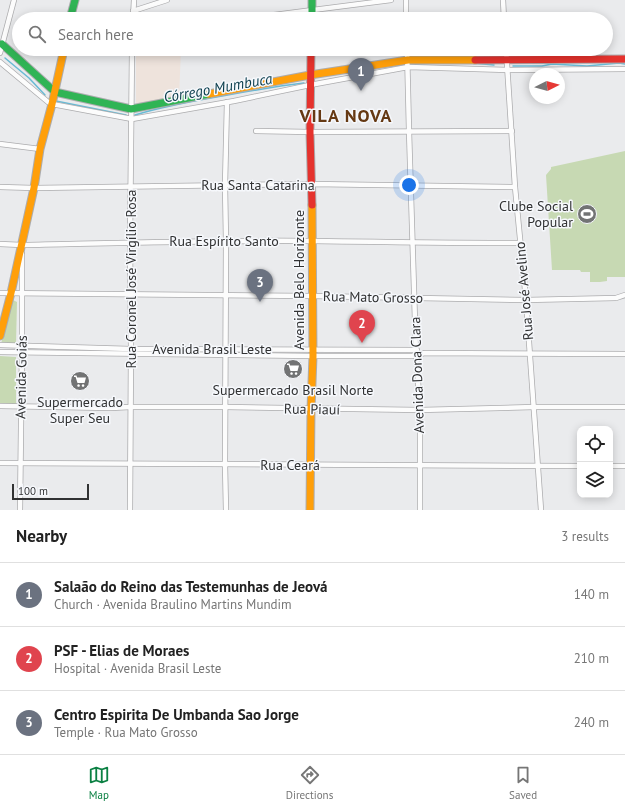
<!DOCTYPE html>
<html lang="en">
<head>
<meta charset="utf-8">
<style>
	:root { --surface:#fff; --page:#f6f6f6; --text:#222; --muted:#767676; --line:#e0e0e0; --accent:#0b8043 }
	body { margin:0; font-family:"PT Sans",sans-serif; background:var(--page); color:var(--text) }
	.controls { position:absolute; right:12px; bottom:12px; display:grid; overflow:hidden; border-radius:8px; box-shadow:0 2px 10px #0003 }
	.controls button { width:36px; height:36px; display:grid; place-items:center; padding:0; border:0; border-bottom:1px solid var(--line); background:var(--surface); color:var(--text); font:20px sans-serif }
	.compass { position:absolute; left:529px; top:68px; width:36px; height:36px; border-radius:50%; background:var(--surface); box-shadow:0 2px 10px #0003; rotate:84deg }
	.scale { position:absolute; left:12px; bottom:10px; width:77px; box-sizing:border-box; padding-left:4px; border:2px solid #313233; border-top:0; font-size:11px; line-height:14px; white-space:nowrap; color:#313233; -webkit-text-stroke:3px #f6f8fc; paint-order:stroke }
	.you { position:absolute; left:409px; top:185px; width:14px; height:14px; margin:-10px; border:3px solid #fff; border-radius:50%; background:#1a73e8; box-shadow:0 0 0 6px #1a73e833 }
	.badge { display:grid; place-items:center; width:26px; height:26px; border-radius:50%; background:var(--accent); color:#fff; font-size:13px; font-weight:700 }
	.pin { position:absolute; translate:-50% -33px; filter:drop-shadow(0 1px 2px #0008) }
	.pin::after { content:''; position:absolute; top:21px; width:14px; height:12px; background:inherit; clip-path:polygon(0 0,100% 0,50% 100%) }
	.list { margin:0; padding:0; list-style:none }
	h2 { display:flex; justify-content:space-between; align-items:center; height:52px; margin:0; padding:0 16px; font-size:17px }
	h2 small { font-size:13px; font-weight:400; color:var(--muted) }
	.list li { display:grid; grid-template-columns:26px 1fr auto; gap:12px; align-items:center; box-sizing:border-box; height:64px; padding:0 16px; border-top:1px solid var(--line) }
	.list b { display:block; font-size:15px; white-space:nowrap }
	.list p { margin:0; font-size:13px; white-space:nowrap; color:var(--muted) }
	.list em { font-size:13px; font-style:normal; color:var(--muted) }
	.icon { flex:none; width:22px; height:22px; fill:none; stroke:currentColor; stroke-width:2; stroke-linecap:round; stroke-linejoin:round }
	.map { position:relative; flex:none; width:625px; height:510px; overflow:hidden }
	.search { position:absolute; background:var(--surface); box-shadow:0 2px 10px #0003; left:12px; right:12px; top:12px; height:44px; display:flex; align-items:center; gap:10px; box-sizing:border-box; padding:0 14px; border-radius:22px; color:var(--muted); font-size:15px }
	.sheet { height:244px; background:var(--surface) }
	nav { display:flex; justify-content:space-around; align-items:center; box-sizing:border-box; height:56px; border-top:1px solid var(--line); background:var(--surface); font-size:11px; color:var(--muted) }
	nav a { display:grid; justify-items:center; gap:2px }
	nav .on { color:var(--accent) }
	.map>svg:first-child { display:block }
</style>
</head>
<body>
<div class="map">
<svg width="625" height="510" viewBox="0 0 625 510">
	<rect width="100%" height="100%" fill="#eaebed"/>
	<path fill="#eee3dc" d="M136 49H181L179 98 137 104 136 102Z"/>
	<g fill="#c7d9b3">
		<path d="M625 151V277H607V281L600 282H590V272H581L580 270H552L546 175 551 169V167Z"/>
		<path d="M13 300 17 302 16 344H1L11 303Z"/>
		<path d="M0 356 16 357V404L0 405Z"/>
	</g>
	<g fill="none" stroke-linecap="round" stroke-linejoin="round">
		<g stroke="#69bad5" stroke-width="1.5">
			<path d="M5 58 29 78 45 95"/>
			<path d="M473 63 494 65"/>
			<path d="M409 64 441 63"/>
			<path d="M513 66H542L552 64 587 66 619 63 625 64"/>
			<path d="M56 101 126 115"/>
			<path d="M135 115C164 106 193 101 222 96 250 91 277 86 304 83"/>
		</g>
		<defs>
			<g id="street">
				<path d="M406 0V19"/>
				<path d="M503 0 504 19"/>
				<path d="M133 11 167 0"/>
				<path d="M133 19 134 0"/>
				<path d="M243 19 391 0"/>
				<path d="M407 49 409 131 416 353 420 410V510"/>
				<path d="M506 49 515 187 526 300 541 510"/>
				<path d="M0 53 14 0"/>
				<path d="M0 62 48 102 52 104 132 119 234 101 310 85 408 67 508 70 625 69"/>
				<path d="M256 131 310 132 512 131"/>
				<path d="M0 144 40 149"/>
				<path d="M0 187 34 188 312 184 515 187"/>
				<path d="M0 244 22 245C118 243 215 240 312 241 381 242 451 243 520 243"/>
				<path d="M0 293 312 296 526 300 616 298 625 295"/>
				<path d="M0 345 131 349 417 350"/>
				<path d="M0 352 313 356H412L416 355 425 353 625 354"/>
				<path d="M0 406 111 408 130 407H225L420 410 534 407H625"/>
				<path d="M0 463 580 466"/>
				<path d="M610 466H625"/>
				<path d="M20 510 22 345V254"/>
				<path d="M130 510 131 349 130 242 132 49"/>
				<path d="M226 510 225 464 226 241 225 185 227 102"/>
			</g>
			<g id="fast">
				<path d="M312 0V19"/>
				<path d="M70 19 75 0"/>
				<path d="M2 44 55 92 131 109 209 94"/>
			</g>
			<g id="slow">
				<path d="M209 94 310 75 408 60H475"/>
				<path d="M0 336 11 293 34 188 40 149 52 104 64 49"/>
				<path d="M310 510 311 409 313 356 312 205"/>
			</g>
			<g id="jam">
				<path d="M311 49 310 132 312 205"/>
				<path d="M475 60 625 59"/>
			</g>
		</defs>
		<use href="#street" stroke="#acacae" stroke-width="6"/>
		<use href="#fast" stroke="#acacae" stroke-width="9"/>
		<use href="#slow" stroke="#acacae" stroke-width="9"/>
		<use href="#jam" stroke="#acacae" stroke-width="9"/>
		<use href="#street" stroke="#fcfcfc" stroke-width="4.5"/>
		<use href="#fast" stroke="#30b455" stroke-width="7"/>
		<use href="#slow" stroke="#ff9f0a" stroke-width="7"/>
		<use href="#jam" stroke="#e5322d" stroke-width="7"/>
	</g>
	<defs>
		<symbol id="stadium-disc" viewBox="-11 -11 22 22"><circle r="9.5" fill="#727374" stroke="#f6f8fc"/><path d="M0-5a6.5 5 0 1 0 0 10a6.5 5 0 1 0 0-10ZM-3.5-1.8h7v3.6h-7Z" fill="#fff"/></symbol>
		<symbol id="supermarket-disc" viewBox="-11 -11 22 22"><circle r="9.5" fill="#727374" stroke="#f6f8fc"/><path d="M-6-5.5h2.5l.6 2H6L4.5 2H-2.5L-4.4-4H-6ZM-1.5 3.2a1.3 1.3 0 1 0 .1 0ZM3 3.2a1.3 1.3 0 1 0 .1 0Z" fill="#fff"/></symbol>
	</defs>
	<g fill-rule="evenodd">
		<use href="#stadium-disc" x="576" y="203" width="22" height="22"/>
		<use href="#supermarket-disc" x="282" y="358" width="22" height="22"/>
		<use href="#supermarket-disc" x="69" y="370" width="22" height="22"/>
	</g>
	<g text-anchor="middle" stroke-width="3" stroke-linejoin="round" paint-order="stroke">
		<g font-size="14" fill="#313233" stroke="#f6f8fc">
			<text x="258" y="190">Rua Santa Catarina</text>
			<text x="224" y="246">Rua Espírito Santo</text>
			<text transform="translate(131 279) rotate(-90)" y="5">Rua Coronel José Virgílio Rosa</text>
			<text transform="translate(299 280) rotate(-90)" y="5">Avenida Belo Horizonte</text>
			<text transform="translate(524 291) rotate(-95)" y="5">Rua José Avelino</text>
			<text transform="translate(373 297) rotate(1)" y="5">Rua Mato Grosso</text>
			<text x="212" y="354">Avenida Brasil Leste</text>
			<text transform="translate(417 375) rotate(-92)" y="5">Avenida Dona Clara</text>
			<text transform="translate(21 377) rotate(-89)" y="5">Avenida Goiás</text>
			<text transform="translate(312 409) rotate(1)" y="5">Rua Piauí</text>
			<text x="290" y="470">Rua Ceará</text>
		</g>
		<g font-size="14" fill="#313233" stroke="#f6f8fc">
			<text x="573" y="211" text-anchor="end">Clube Social<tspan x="573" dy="16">Popular</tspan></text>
			<text x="293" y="395">Supermercado Brasil Norte</text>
			<text x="80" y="407">Supermercado<tspan x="80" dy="16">Super Seu</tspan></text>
		</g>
		<g font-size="15" font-style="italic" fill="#083b4a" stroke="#f6f8fc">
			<text transform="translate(218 88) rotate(-10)" y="5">Córrego Mumbuca</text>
		</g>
		<g font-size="18" font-weight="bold" letter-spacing="1" fill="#653913" stroke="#f6f8fc">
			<text x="346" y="122">VILA NOVA</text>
		</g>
	</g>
</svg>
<div class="controls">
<button><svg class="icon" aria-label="locate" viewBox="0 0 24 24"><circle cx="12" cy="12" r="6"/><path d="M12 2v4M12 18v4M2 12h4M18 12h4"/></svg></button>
<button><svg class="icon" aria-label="layers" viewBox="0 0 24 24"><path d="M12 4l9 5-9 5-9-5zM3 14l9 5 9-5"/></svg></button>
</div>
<svg class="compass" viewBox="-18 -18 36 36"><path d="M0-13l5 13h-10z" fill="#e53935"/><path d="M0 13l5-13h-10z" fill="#767676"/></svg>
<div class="scale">100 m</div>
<div class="you"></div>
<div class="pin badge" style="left:361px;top:91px;background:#6b7280">1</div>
<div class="pin badge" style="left:362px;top:343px;background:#e0444e">2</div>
<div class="pin badge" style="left:260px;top:302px;background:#6b7280">3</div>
<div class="search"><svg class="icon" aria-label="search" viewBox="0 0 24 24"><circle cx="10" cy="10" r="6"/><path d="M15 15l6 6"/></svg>Search here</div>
</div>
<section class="sheet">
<h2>Nearby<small>3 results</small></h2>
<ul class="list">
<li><span class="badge" style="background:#6b7280">1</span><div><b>Salaão do Reino das Testemunhas de Jeová</b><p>Church · Avenida Braulino Martins Mundim</p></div><em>140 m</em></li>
<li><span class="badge" style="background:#e0444e">2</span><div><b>PSF - Elias de Moraes</b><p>Hospital · Avenida Brasil Leste</p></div><em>210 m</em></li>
<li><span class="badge" style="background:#6b7280">3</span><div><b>Centro Espirita De Umbanda Sao Jorge</b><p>Temple · Rua Mato Grosso</p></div><em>240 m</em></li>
</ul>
</section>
<nav>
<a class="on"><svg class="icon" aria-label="map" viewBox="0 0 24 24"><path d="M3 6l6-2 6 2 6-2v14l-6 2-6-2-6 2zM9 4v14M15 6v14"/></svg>Map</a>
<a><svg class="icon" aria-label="directions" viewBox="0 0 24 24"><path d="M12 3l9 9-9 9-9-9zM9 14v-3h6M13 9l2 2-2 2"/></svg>Directions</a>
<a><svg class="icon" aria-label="saved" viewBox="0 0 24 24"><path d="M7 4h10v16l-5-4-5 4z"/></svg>Saved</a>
</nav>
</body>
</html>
